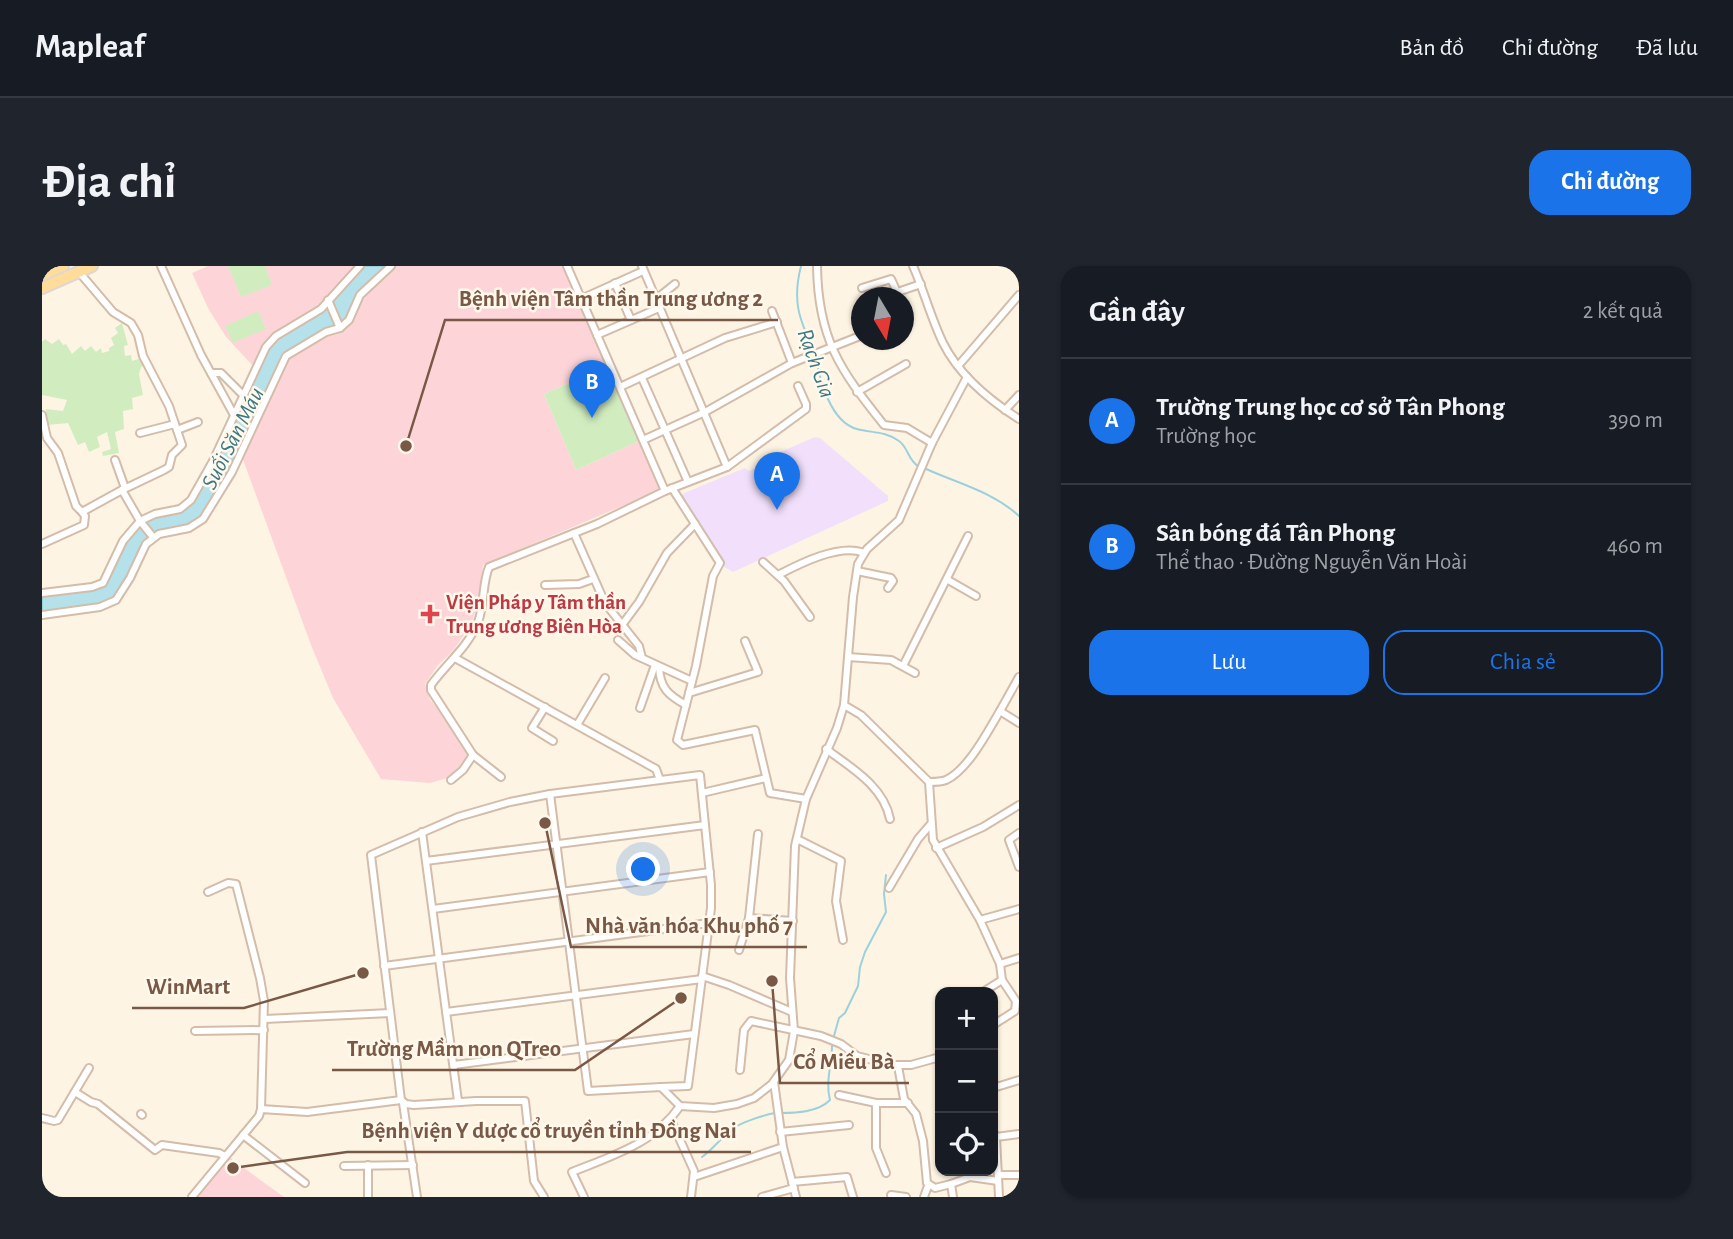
<!DOCTYPE html>
<html lang="vi">
<head>
<meta charset="utf-8">
<style>
	:root { --surface:#171b24; --page:#20242c; --text:#f1f3f6; --muted:#9ea1a6; --line:#363941; --accent:#1a73e8 }
	body { margin:0; font-family:"Alegreya Sans",sans-serif; background:var(--page); color:var(--text) }
	.controls { position:absolute; right:21px; bottom:21px; display:grid; overflow:hidden; border-radius:14px; box-shadow:0 2px 5px #0004 }
	.controls button { width:63px; height:63px; display:grid; place-items:center; padding:0; border:0; border-bottom:2px solid var(--line); background:var(--surface); color:var(--text); font:35px sans-serif }
	.compass { position:absolute; left:809px; top:21px; width:63px; height:63px; border-radius:50%; background:var(--surface); box-shadow:0 2px 5px #0004; rotate:170deg }
	.you { position:absolute; left:602px; top:604px; width:24px; height:24px; margin:-18px; border:5px solid #fff; border-radius:50%; background:#1a73e8; box-shadow:0 0 0 10px #1a73e833 }
	.badge { display:grid; place-items:center; width:46px; height:46px; border-radius:50%; background:var(--accent); color:#fff; font-size:23px; font-weight:700 }
	.pin { position:absolute; translate:-50% -58px; filter:drop-shadow(0 2px 4px #0008) }
	.pin::after { content:''; position:absolute; top:37px; width:24px; height:21px; background:inherit; clip-path:polygon(0 0,100% 0,50% 100%) }
	.list { margin:0; padding:0; list-style:none }
	h2 { display:flex; justify-content:space-between; align-items:center; height:91px; margin:0; padding:0 28px; font-size:30px }
	h2 small { font-size:23px; font-weight:400; color:var(--muted) }
	.list li { display:grid; grid-template-columns:46px 1fr auto; gap:21px; align-items:center; box-sizing:border-box; height:126px; padding:0 28px; border-top:2px solid var(--line) }
	.list b { display:block; font-size:26px; white-space:nowrap }
	.list p { margin:0; font-size:23px; white-space:nowrap; color:var(--muted) }
	.list em { font-size:23px; font-style:normal; color:var(--muted) }
	.actions { display:flex; gap:14px; padding:21px 28px }
	.actions a { flex:1; padding:16px 0; border:2px solid var(--accent); border-radius:21px; text-align:center; font-size:24px; color:var(--accent) }
	.actions .main { background:var(--accent); color:#fff }
	.icon { flex:none; width:38px; height:38px; fill:none; stroke:currentColor; stroke-width:2; stroke-linecap:round; stroke-linejoin:round }
	.map { position:relative; flex:none; width:977px; height:931px; overflow:hidden; border-radius:21px }
	header { display:flex; align-items:center; gap:42px; box-sizing:border-box; height:98px; padding:0 35px; background:var(--surface); border-bottom:2px solid var(--line) }
	header strong { font-size:33px }
	nav { display:flex; gap:38px; margin-inline-start:auto; font-size:24px }
	.intro { display:flex; align-items:center; justify-content:space-between; box-sizing:border-box; height:168px; padding:0 42px }
	h1 { margin:0; font-size:49px }
	.button { padding:18px 32px; border-radius:21px; background:var(--accent); color:#fff; font-size:24px; font-weight:700 }
	main { display:flex; gap:42px; padding:0 42px }
	aside { flex:1; background:var(--surface); border-radius:21px; box-shadow:0 2px 5px #0004 }
	.map>svg:first-child { display:block }
</style>
</head>
<body>
<header>
<strong>Mapleaf</strong>
<nav><a>Bản đồ</a><a>Chỉ đường</a><a>Đã lưu</a></nav>
</header>
<div class="intro"><h1>Địa chỉ</h1><a class="button">Chỉ đường</a></div>
<main>
<div class="map">
<svg width="977" height="931" viewBox="0 0 977 931">
	<rect width="100%" height="100%" fill="#fef4e3"/>
	<path fill="#f1dffb" d="M773 171 778 172 846 230V235L691 306 679 299 680 296 655 254 650 253 638 233 640 228 703 202 707 205 724 197 725 192Z"/>
	<g fill="#fdd5d9">
		<path d="M166 0H520L565 100 502 128 534 204 597 175 618 224 441 299 437 335 429 358 411 385 396 399 383 418 388 433 428 489 418 504 409 511 388 517 339 513 291 432 269 379 200 191 229 126 212 101 184 71 166 42 150 7Z"/>
		<path d="M187 891 217 913 242 931H156Z"/>
	</g>
	<g fill="#d1edc0">
		<path d="M186 0H223L230 19 199 31Z"/>
		<path d="M216 45 224 63 191 77 183 60Z"/>
		<path d="M80 57 86 79 82 80 83 90 89 89 90 95 100 92 104 99 99 101 97 108 101 129 90 132 91 143 81 145 82 163 73 166 77 187 61 190 60 186 69 183 65 166 55 171 58 181 47 186 43 176 36 179 26 157 5 159 4 143 21 145 25 134 0 129V76L3 73 10 78 17 73 21 79 24 78 30 88 39 80 43 85 49 80 54 86 59 82 60 87 67 85V82L72 79 69 72 76 67 73 62Z"/>
		<path d="M565 100 597 175 534 204 502 128Z"/>
	</g>
	<path fill="#b5e1ea" stroke="#9ad1dd" stroke-width="2" d="M322 0H346C336 8 322 18 316 28 307 43 308 58 288 62L245 85 241 90 188 207 163 247 146 260 104 274 98 281 86 311 72 332 59 338 0 347V329L62 319 83 276 98 259 113 250 139 245 151 236 174 196 225 82 236 72 275 50Z"/>
	<g fill="none" stroke-linecap="round" stroke-linejoin="round">
		<g stroke="#9ad1dd" stroke-width="2">
			<path d="M759 0C750 35 757 53 772 85"/>
			<path d="M773 90C778 113 788 156 815 163 830 167 843 165 857 175 866 181 866 194 876 200"/>
			<path d="M882 202C914 217 950 225 977 250"/>
			<path d="M792 770 797 752 803 747 816 720 818 701 823 686 844 646 842 628 844 609"/>
			<path d="M739 847C755 847 776 846 788 834 783 816 790 799 790 780"/>
			<path d="M660 891C672 882 679 872 690 863 700 856 722 849 733 847"/>
		</g>
		<defs>
			<g id="street">
				<path d="M119 0 159 89 192 149"/>
				<path d="M525 0 623 225"/>
				<path d="M600 0 685 201"/>
				<path d="M775 0C776 73 798 104 842 159L865 162 890 177"/>
				<path d="M871 0C882 25 889 52 901 77 917 109 947 134 977 153"/>
				<path d="M37 6 71 46 89 57 96 69 101 90 127 140 140 179 130 189 127 201 122 204 80 224 98 255 111 271"/>
				<path d="M573 17 589 54"/>
				<path d="M820 22 849 13 855 26"/>
				<path d="M841 31 879 18"/>
				<path d="M539 33 601 5"/>
				<path d="M286 34 298 62"/>
				<path d="M613 34 633 18"/>
				<path d="M730 45 750 97"/>
				<path d="M555 69 617 42"/>
				<path d="M916 100 977 29"/>
				<path d="M169 107H179L201 129"/>
				<path d="M600 112 646 216"/>
				<path d="M578 121 683 72 735 56"/>
				<path d="M815 126 864 98"/>
				<path d="M963 144 977 129"/>
				<path d="M0 149 5 172 16 187 34 240 40 246"/>
				<path d="M135 164 156 156"/>
				<path d="M98 167 133 158"/>
				<path d="M601 174 663 146 750 97 818 70"/>
				<path d="M73 194 83 222"/>
				<path d="M630 222 678 297 671 310 654 400 635 474 641 479 713 464 728 527 764 533"/>
				<path d="M532 267 563 337 597 380 600 392"/>
				<path d="M0 278 42 259 43 250 40 246 80 224"/>
				<path d="M721 296 742 315 768 351"/>
				<path d="M815 305 849 312 851 315 846 322"/>
				<path d="M736 309C757 298 798 277 822 287"/>
				<path d="M906 314 934 330"/>
				<path d="M503 319 537 318 551 313"/>
				<path d="M0 327 50 321 61 317 81 275 98 255 113 248 138 243 149 234 171 195 224 81 234 70 279 43 318 0"/>
				<path d="M0 349 58 341 74 334 88 312 104 278 117 268 147 262 161 253 190 206 244 90 284 66 298 62 307 54 318 29 349 0"/>
				<path d="M580 359 597 336 625 287 653 258"/>
				<path d="M576 374 593 389 650 415"/>
				<path d="M806 391 849 394 873 407"/>
				<path d="M413 392 614 503 618 514"/>
				<path d="M861 400 926 270"/>
				<path d="M617 401C618 422 626 429 644 439"/>
				<path d="M647 427 716 406 703 375"/>
				<path d="M802 439 819 449 887 516 891 574 938 654 958 698 960 714 974 735 973 745 951 759"/>
				<path d="M503 441 490 462 511 475"/>
				<path d="M598 442 613 399"/>
				<path d="M958 445 977 411"/>
				<path d="M535 459 563 412"/>
				<path d="M784 483C810 502 842 521 848 553"/>
				<path d="M431 489 459 511"/>
				<path d="M409 514 421 504 431 489 389 424V419C405 397 426 381 436 356 443 338 440 317 447 301L555 258 623 225 685 201 764 143V138L756 120"/>
				<path d="M887 516C892 516 899 516 904 514 926 504 946 465 958 445L977 457"/>
				<path d="M660 527 724 512"/>
				<path d="M508 528 546 825 619 821 638 840 672 842 695 838 712 832 730 818 747 794 752 765 748 712 753 580 764 533 795 462 802 439 811 331 816 298 825 283 857 254 890 177 925 111"/>
				<path d="M380 566 416 835"/>
				<path d="M977 567 967 574 977 601"/>
				<path d="M755 573 799 595 794 635 801 674"/>
				<path d="M894 582 941 561 977 539"/>
				<path d="M384 595 663 559"/>
				<path d="M847 622 876 573 888 559"/>
				<path d="M166 626 186 617 194 618 218 712 222 735 219 843"/>
				<path d="M391 643 668 606"/>
				<path d="M707 652 751 655"/>
				<path d="M938 654 977 643"/>
				<path d="M697 684 707 652 716 568"/>
				<path d="M958 698 977 692"/>
				<path d="M342 700 667 657"/>
				<path d="M660 710 687 719 750 746"/>
				<path d="M941 726 960 714"/>
				<path d="M404 746 660 713"/>
				<path d="M223 753 348 747"/>
				<path d="M153 765 222 764"/>
				<path d="M412 799 652 768"/>
				<path d="M856 800 862 833 874 848 881 875 885 917 893 922 909 918 911 931"/>
				<path d="M698 804 702 764 709 755 779 770 799 778 815 790 850 799H869L898 791"/>
				<path d="M732 816 741 881 754 931"/>
				<path d="M951 822 977 814"/>
				<path d="M33 826 49 836 56 838 113 884 120 879 177 887 183 890"/>
				<path d="M797 829 834 837H866"/>
				<path d="M359 834 329 589 416 551 468 536 508 528 658 509 669 619V642L646 820 619 821"/>
				<path d="M361 837 375 931"/>
				<path d="M834 837V882L844 907"/>
				<path d="M99 848 100 849"/>
				<path d="M0 852 12 855 16 854 47 802"/>
				<path d="M629 854 652 905 649 931"/>
				<path d="M738 866 807 859"/>
				<path d="M951 866 954 871 957 931"/>
				<path d="M201 869 263 917"/>
				<path d="M954 871 977 868"/>
				<path d="M302 900 371 899"/>
				<path d="M956 909H977"/>
				<path d="M652 911 741 881"/>
				<path d="M750 916 805 911 811 931"/>
				<path d="M909 918 928 911 956 915"/>
				<path d="M849 929 864 931"/>
				<path d="M150 931 217 850 219 843 265 846 359 834 364 838 372 839 434 835H483L492 915 502 931"/>
				<path d="M326 931V899"/>
				<path d="M542 931 530 906C570 890 613 877 638 840"/>
				<path d="M720 931 752 922"/>
				<path d="M882 931 886 920"/>
			</g>
			<g id="primary">
				<path d="M0 9 21 0"/>
				<path d="M0 22 50 0"/>
			</g>
		</defs>
		<use href="#street" stroke="#d3bdaa" stroke-width="10"/>
		<use href="#primary" stroke="#dfd7d3" stroke-width="14"/>
		<use href="#street" stroke="#fff" stroke-width="6"/>
		<use href="#primary" stroke="#ffdc99" stroke-width="10"/>
	</g>
	<path fill="#e0444e" stroke="#fff8eb" stroke-width="2.5" d="M384.5 337.5h7v7h7v7h-7v7h-7v-7h-7v-7h7z"/>
	<g text-anchor="middle" stroke-width="5" stroke-linejoin="round" paint-order="stroke">
		<g font-size="21" font-weight="bold" fill="#be3a42" stroke="#fff8eb" text-anchor="start">
			<text x="404" y="343">Viện Pháp y Tâm thần<tspan x="404" dy="24">Trung ương Biên Hòa</tspan></text>
		</g>
		<g font-size="23" font-style="italic" fill="#3b7987" stroke="#fff8eb">
			<text transform="translate(775 97) rotate(70)" y="8">Rạch Gia</text>
			<text transform="translate(190 172) rotate(-63)" y="8">Suối Săn Máu</text>
		</g>
	</g>
	<path fill="none" stroke="#795946" stroke-width="2.5" d="M364 180L403 54H736M503 557L529 681H765M321 707L202 742H90M639 732L533 804H290M730 715L738 817H867M191 902L305 886H709"/>
	<g fill="#795946" stroke="#fff8eb" stroke-width="2.5">
		<circle cx="364" cy="180" r="7"/>
		<circle cx="503" cy="557" r="7"/>
		<circle cx="321" cy="707" r="7"/>
		<circle cx="639" cy="732" r="7"/>
		<circle cx="730" cy="715" r="7"/>
		<circle cx="191" cy="902" r="7"/>
	</g>
	<g font-size="23" text-anchor="middle" font-weight="bold" fill="#795946" stroke="#fff8eb" stroke-width="5" stroke-linejoin="round" paint-order="stroke">
		<text x="569" y="40">Bệnh viện Tâm thần Trung ương 2</text>
		<text x="647" y="667">Nhà văn hóa Khu phố 7</text>
		<text x="146" y="728">WinMart</text>
		<text x="412" y="790">Trường Mầm non QTreo</text>
		<text x="802" y="803">Cổ Miếu Bà</text>
		<text x="507" y="872">Bệnh viện Y dược cổ truyền tỉnh Đồng Nai</text>
	</g>
</svg>
<div class="controls">
<button>+</button>
<button>−</button>
<button><svg class="icon" aria-label="locate" viewBox="0 0 24 24"><circle cx="12" cy="12" r="6"/><path d="M12 2v4M12 18v4M2 12h4M18 12h4"/></svg></button>
</div>
<svg class="compass" viewBox="-18 -18 36 36"><path d="M0-13l5 13h-10z" fill="#e53935"/><path d="M0 13l5-13h-10z" fill="#9ea1a6"/></svg>
<div class="you"></div>
<div class="pin badge" style="left:735px;top:244px">A</div>
<div class="pin badge" style="left:550px;top:152px">B</div>
</div>
<aside>
<h2>Gần đây<small>2 kết quả</small></h2>
<ul class="list">
<li><span class="badge">A</span><div><b>Trường Trung học cơ sở Tân Phong</b><p>Trường học</p></div><em>390 m</em></li>
<li><span class="badge">B</span><div><b>Sân bóng đá Tân Phong</b><p>Thể thao · Đường Nguyễn Văn Hoài</p></div><em>460 m</em></li>
</ul>
<div class="actions"><a class="main">Lưu</a><a>Chia sẻ</a></div>
</aside>
</main>
</body>
</html>
